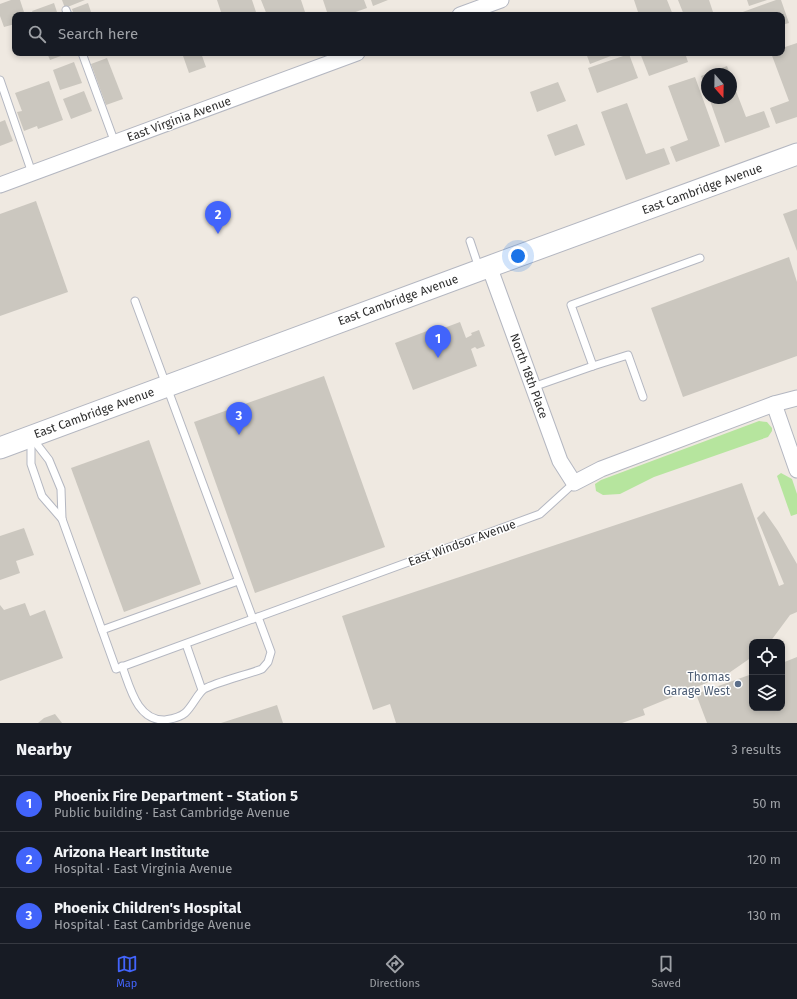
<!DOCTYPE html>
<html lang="en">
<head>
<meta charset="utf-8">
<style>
	:root { --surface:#171b24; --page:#20242c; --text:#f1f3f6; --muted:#9ea1a6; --line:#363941; --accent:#4264fb }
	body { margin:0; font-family:"Fira Sans",sans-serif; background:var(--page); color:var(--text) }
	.controls { position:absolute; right:12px; bottom:12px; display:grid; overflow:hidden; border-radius:8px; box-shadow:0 2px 6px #0003 }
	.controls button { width:36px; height:36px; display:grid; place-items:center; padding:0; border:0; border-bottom:1px solid var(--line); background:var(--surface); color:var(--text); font:20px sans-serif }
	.compass { position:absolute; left:701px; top:68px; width:36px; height:36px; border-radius:50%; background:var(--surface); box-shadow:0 2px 6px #0003; rotate:160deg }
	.you { position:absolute; left:518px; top:256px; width:14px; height:14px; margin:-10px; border:3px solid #fff; border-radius:50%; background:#1a73e8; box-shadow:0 0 0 6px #1a73e833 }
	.badge { display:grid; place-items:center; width:26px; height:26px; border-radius:50%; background:var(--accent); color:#fff; font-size:13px; font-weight:700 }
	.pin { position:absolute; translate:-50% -33px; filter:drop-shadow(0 1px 2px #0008) }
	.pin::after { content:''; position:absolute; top:21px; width:14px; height:12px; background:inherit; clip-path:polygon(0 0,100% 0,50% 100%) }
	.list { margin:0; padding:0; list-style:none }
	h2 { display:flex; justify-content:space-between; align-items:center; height:52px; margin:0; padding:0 16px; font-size:17px }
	h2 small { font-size:13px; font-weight:400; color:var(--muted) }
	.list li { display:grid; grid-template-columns:26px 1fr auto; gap:12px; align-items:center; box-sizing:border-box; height:56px; padding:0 16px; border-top:1px solid var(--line) }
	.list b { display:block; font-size:15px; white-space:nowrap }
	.list p { margin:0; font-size:13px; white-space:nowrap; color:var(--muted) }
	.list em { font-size:13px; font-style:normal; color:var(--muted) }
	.icon { flex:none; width:22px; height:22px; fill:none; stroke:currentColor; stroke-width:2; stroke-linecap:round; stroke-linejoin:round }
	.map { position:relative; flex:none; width:797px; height:723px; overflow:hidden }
	.search { position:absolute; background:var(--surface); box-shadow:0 2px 6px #0003; left:12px; right:12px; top:12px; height:44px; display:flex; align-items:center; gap:10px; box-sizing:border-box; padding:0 14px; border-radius:8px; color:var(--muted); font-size:15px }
	.sheet { height:220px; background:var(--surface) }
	nav { display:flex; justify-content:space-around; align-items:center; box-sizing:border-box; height:56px; border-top:1px solid var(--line); background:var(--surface); font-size:11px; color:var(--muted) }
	nav a { display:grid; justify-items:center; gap:2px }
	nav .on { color:var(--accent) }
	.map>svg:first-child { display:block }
</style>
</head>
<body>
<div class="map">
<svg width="797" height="723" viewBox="0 0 797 723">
	<rect width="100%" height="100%" fill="#efe9e1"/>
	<g fill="#b6e59e">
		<path d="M759 421 767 422 772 428V431L768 437 654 477 620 494 603 495 596 491 595 484 601 480Z"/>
		<path d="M781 473 792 479 797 494V514L791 516 777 476Z"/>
	</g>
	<g fill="#cbc7bf">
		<path d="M11 0H20L25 15H15V24L4 27 0 16V4Z"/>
		<path d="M62 0H85L65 8Z"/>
		<path d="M217 0H252L257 15H222Z"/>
		<path d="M261 0H301L306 15H267Z"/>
		<path d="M323 0H364L367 8 347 15H328Z"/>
		<path d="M371 0H388L373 6Z"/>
		<path d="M634 0H667L673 15H639Z"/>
		<path d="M678 0H709L714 15H684Z"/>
		<path d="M747 0H767L749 6Z"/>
		<path d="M776 0H781L789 23 782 25V15H741L740 13Z"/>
		<path d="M54 3 58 15H34L32 11Z"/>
		<path d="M88 3 92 15H74L72 9Z"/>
		<path d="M797 43V117L776 124 770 108 789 101 771 53H782V48Z"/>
		<path d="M47 53H69L50 60Z"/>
		<path d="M182 53H201L206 67 189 73Z"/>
		<path d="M586 53H615L616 54 590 64Z"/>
		<path d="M640 53H685L688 62 649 76Z"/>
		<path d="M629 54 638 78 597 93 588 68Z"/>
		<path d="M107 58 123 99 106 105 91 64Z"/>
		<path d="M74 62 82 83 60 90 53 70Z"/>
		<path d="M727 66 730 74H707V93L701 76Z"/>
		<path d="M695 77 720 146 676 162 670 147 688 140 668 86Z"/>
		<path d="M731 78 746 117 764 111 770 127 725 143 709 98H731Z"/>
		<path d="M49 81 63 120 38 129 37 126 24 131 17 112 22 111 15 93Z"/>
		<path d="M558 82 566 101 537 112 530 92Z"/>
		<path d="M84 91 92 111 71 119 63 99Z"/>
		<path d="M627 103 646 154 664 148 670 164 626 180 601 112Z"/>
		<path d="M5 120 13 141 0 146V122Z"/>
		<path d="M577 124 585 145 555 156 547 135Z"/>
		<path d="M36 201 68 292 0 316V214Z"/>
		<path d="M797 209V251L783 214Z"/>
		<path d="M789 257 797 282V356L683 397 651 308Z"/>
		<path d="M460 322 466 338 472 335 471 333 479 330 485 346 477 349 475 347 471 349 477 366 413 390 395 343 427 331 428 334Z"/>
		<path d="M324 376 385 547 255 593 194 422Z"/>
		<path d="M149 440 201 584 124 612 71 468Z"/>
		<path d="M742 483 779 586 784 584 757 518 764 511 778 531 797 564V612L790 615 770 642H752V657L726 675 643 709 645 715 622 723H396L390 704 373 710 342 616Z"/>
		<path d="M24 528 34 555 16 561 20 573 0 580V536Z"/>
		<path d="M25 603 30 616 45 610 63 658 0 681V605L4 610Z"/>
		<path d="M797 657V723H707L696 694 752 674V708H782V663Z"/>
		<path d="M277 705 283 723H221Z"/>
		<path d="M55 714 62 723H38L44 718Z"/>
	</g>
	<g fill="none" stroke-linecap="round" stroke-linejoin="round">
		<defs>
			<g id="lane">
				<path d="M66 10 68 15"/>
				<path d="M82 53 115 143"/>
				<path d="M0 80 32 173"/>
				<path d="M470 241 479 268"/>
				<path d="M135 301 253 619"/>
				<path d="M593 366 628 355 643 397"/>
				<path d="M533 387 593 366 571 305 700 258"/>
				<path d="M32 438 49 460 61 489 62 519 116 669 540 514 574 483"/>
				<path d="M31 439V464L42 496 62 519"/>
				<path d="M102 630 238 581"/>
				<path d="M186 644 202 690"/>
				<path d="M122 666C130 687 137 721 165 720 171 719 179 718 185 713 192 707 198 693 204 689 217 682 246 675 262 669L268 662 271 652 258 617"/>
			</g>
			<g id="street">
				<path d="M460 15 501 0"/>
				<path d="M0 185 357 53"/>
				<path d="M489 266 560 461 574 483 601 469 774 404 797 398"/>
				<path d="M774 404 797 470"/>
			</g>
			<path id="secondary" d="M0 448 480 270 797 154"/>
		</defs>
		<use href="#lane" stroke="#b4b7c1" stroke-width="9"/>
		<use href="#street" stroke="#b4b7c1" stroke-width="17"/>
		<use href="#secondary" stroke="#b4b7c1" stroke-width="23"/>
		<use href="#lane" stroke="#fff" stroke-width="7"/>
		<use href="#street" stroke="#fff" stroke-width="15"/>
		<use href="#secondary" stroke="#fff" stroke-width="21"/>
	</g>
	<circle fill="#5c6f8a" stroke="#fff" stroke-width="1.5" cx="738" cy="684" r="4"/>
	<g text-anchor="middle" stroke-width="3" stroke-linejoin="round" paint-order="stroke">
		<g font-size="12" fill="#2e2e2e" stroke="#fff">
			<text transform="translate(179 119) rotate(-20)" y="4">East Virginia Avenue</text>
			<text transform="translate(702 189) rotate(-20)" y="4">East Cambridge Avenue</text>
			<text transform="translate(398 300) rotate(-20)" y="4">East Cambridge Avenue</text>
			<text transform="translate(529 376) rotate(70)" y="4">North 18th Place</text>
			<text transform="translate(94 413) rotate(-20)" y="4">East Cambridge Avenue</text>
			<text transform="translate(462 543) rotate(-20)" y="4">East Windsor Avenue</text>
		</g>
		<g font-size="12" fill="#4e5e75" stroke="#fff" text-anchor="end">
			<text x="730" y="681">Thomas<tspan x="730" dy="14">Garage West</tspan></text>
		</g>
	</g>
</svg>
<div class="controls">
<button><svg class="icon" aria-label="locate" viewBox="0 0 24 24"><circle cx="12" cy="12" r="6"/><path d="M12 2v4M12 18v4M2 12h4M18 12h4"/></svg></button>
<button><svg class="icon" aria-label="layers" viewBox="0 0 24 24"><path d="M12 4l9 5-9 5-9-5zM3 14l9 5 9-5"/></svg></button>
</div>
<svg class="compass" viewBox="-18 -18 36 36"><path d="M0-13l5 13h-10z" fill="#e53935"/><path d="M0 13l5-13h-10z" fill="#9ea1a6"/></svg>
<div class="you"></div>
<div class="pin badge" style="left:438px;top:358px">1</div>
<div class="pin badge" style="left:218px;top:234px">2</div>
<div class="pin badge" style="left:239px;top:435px">3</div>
<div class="search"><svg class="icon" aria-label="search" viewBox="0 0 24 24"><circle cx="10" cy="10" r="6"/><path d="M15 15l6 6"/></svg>Search here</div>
</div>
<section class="sheet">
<h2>Nearby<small>3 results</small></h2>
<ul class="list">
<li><span class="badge">1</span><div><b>Phoenix Fire Department - Station 5</b><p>Public building · East Cambridge Avenue</p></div><em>50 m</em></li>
<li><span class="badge">2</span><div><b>Arizona Heart Institute</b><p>Hospital · East Virginia Avenue</p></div><em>120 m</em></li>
<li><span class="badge">3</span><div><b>Phoenix Children's Hospital</b><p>Hospital · East Cambridge Avenue</p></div><em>130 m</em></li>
</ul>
</section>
<nav>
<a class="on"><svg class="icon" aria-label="map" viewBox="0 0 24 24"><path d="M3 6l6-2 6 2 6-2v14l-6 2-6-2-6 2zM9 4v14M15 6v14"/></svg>Map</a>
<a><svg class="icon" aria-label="directions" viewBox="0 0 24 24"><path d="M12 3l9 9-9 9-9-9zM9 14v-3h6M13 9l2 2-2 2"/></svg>Directions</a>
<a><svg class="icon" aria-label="saved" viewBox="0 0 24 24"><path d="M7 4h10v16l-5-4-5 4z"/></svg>Saved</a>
</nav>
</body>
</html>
